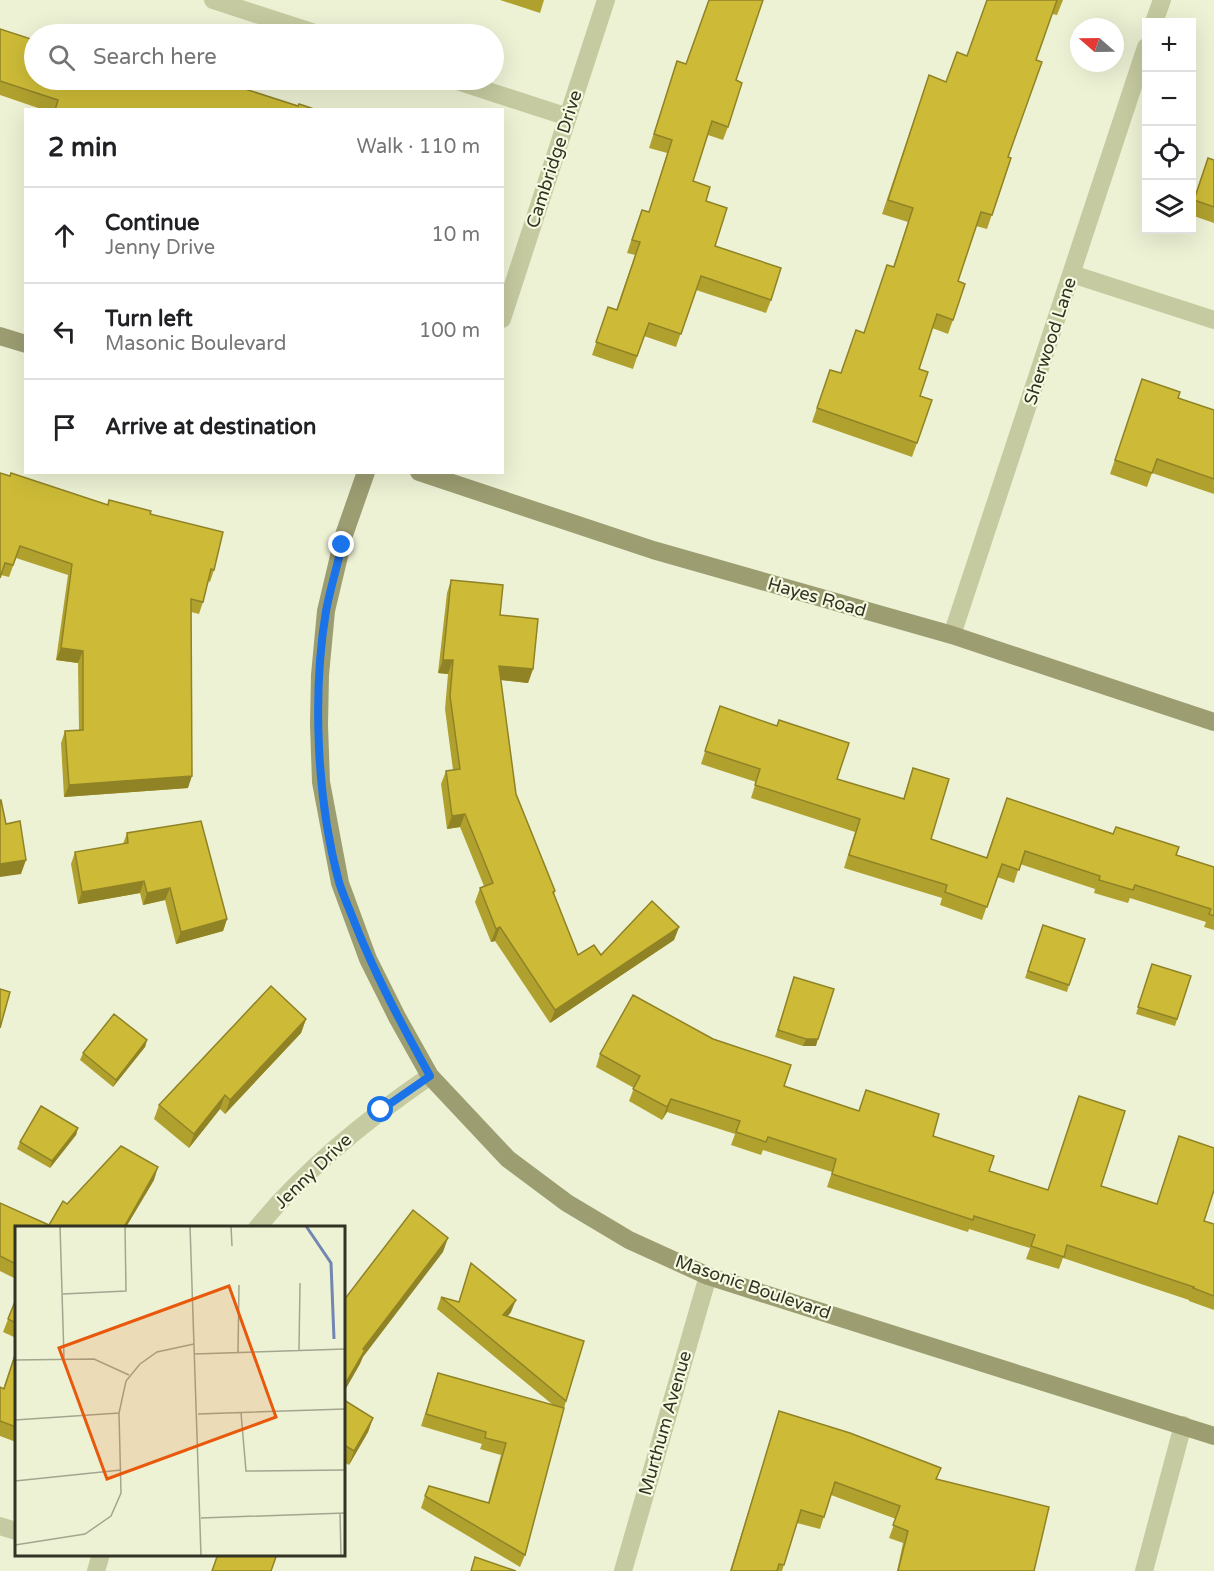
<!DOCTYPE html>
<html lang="en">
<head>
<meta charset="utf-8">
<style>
	:root { --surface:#fff; --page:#f6f6f6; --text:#202124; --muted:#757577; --line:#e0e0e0 }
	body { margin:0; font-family:"Varela Round",sans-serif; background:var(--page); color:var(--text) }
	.controls { position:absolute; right:18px; top:18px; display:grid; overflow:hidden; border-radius:0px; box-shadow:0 6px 24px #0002 }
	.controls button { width:54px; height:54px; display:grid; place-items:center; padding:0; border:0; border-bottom:2px solid var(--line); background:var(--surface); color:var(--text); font:30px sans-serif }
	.compass { position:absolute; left:1070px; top:18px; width:54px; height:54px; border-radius:50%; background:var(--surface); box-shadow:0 6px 24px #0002; rotate:290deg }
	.stop { position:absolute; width:18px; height:18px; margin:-14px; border:4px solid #1a73e8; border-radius:50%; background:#fff }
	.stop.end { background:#1a73e8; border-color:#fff; box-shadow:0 2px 6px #0008 }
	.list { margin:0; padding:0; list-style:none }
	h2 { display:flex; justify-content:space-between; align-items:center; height:78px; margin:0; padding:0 24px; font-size:26px }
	h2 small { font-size:20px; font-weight:400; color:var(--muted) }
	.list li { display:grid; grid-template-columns:39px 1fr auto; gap:18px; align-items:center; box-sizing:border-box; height:96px; padding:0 24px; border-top:2px solid var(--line) }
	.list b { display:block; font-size:22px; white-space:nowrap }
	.list p { margin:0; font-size:20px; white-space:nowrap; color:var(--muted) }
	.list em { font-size:20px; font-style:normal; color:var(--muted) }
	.icon { flex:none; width:33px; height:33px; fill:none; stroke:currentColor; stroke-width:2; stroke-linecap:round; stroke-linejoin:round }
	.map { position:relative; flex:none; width:1214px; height:1571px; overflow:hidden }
	.search { position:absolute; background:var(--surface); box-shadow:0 6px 24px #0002; left:24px; top:24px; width:480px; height:66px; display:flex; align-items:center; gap:15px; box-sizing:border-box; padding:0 21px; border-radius:33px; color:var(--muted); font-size:22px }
	.panel { position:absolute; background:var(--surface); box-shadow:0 6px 24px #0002; left:24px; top:108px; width:480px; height:366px; border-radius:0px }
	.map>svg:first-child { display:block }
</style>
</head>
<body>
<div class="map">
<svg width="1214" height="1571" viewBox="0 0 1214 1571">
	<rect width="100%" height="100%" fill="#edf2d5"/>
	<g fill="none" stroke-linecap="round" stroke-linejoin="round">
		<g stroke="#c6caa0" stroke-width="18">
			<path d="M213 0 318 34"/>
			<path d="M1154 22 1162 0"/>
			<path d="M454 80 568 117"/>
			<path d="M1072 274 1214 320"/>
			<path d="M502 319 606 0"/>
			<path d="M952 635 1146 47"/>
			<path d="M257 1228C306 1168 367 1119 430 1076"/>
			<path d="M0 1526 16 1531"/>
			<path d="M96 1571 101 1554"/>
			<path d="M623 1571 708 1276"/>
			<path d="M1144 1571 1183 1425"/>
		</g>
		<g stroke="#9d9d72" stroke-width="18">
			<path d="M0 336 26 344"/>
			<path d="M366 472 344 535 326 611 320 675 319 725 321 782 340 883 368 959 397 1017 430 1076 508 1159 567 1203 629 1240 708 1276 1214 1436"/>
			<path d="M419 472 653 550 952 635 1214 722"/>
		</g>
	</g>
	<g fill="#b0a12f">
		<path d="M500 0H544L540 13Z"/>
		<path d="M987 0H1063L1057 15 1052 14 1036 60 1008 157 1011 158 987 229 976 226 958 281 953 320 948 334 932 328 919 369 920 396 917 443 912 457 812 422 830 370 841 373 864 333 893 267 908 222 882 214 929 75 946 82 967 56Z"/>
		<path d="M0 29 34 80 298 106 317 110H44L0 95Z"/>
		<path d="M677 61 736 80 728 127 723 140 708 135 693 181 706 201 715 246 771 300 766 313 696 290 676 347 644 336 633 369 592 355 608 307 616 310 635 255 627 253 637 223 642 210 649 212 667 153 649 148Z"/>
		<path d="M1208 158 1214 160V223L1191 215V206Z"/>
		<path d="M1142 379 1178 398 1214 410V494L1152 473 1147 487 1110 474Z"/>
		<path d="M0 473 107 505 150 514 214 570 210 582 208 581 203 602 199 614 191 612 188 788 64 797 61 743 65 731 79 730 78 663 56 660 68 575 16 558 9 577 1 575Z"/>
		<path d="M451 580 500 615 533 669 528 683 500 680 516 794 555 891 554 894 578 955H601L679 927 674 940 550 1023 495 941 491 942 475 902 480 888 484 886 460 827 447 829 441 784 446 771 453 770 445 709 448 674 438 673 447 593Z"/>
		<path d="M720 706 837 779 903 799 913 768 931 839 986 858 1007 798 1214 867V930L1204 927 1206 922 1130 898 1128 903 1094 893 1095 889 1020 864 1014 883 997 877 982 920 940 905 942 898 844 868 855 832 751 798 756 782 701 764Z"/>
		<path d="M127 833 227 919 223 931 176 944 165 900 143 905 140 893 78 904 71 864 75 852 123 844Z"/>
		<path d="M1043 925 1069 985 1067 992 1025 978Z"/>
		<path d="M1152 964 1191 976 1175 1026 1136 1014Z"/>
		<path d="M792 984 816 1046H803L775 1037Z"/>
		<path d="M306 1019 301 1033 225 1114 220 1109 189 1148 154 1119 159 1105Z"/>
		<path d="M147 1040 145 1047 113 1087 80 1060 83 1053Z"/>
		<path d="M600 1054 784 1086 933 1136 989 1171 1048 1190 1101 1186 1157 1204 1179 1136 1204 1221 1214 1224V1310L1189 1301V1300L1063 1258 1059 1269 1026 1259 1030 1248 969 1229 968 1232 827 1187 832 1172 763 1150 761 1155 731 1145 735 1134 667 1112 662 1120 629 1101 634 1088 596 1067Z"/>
		<path d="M78 1128 76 1135 50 1168 17 1149 20 1142Z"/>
		<path d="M154 1180 126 1227H16V1279L0 1271V1203L49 1225 67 1204Z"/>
		<path d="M471 1263 511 1312 507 1317 566 1401 525 1555 520 1567 421 1508 425 1496 488 1503 501 1455 480 1449 482 1444 421 1426 438 1373 553 1405 437 1309 441 1297 459 1302Z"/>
		<path d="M16 1299V1338L3 1332Z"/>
		<path d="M16 1351V1442L0 1436V1387L3 1389Z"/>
		<path d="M344 1400 373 1418 368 1432 349 1465 344 1462Z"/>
		<path d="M779 1411 936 1479 1034 1571H897L903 1543 889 1538 896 1519 831 1495 820 1529 797 1523 782 1571H730Z"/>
	</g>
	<g fill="#908326">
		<path d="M61 648 83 651 78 663 56 660Z"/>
		<path d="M443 660H453L448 674 438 673Z"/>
		<path d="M499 666 533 669 528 683 494 679Z"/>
		<path d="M192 776 188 788 64 797 69 785Z"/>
		<path d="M465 814 460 827 447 829 452 816Z"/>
		<path d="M26 860 21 874 0 877V864Z"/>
		<path d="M144 881 140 893 78 904 82 892Z"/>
		<path d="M170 888 165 900 143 905 147 893Z"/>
		<path d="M227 919 223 931 176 944 181 932Z"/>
		<path d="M500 927 495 941 491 942 496 929Z"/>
		<path d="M679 927 674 940 550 1023 555 1010Z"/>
		<path d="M306 1019 301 1033 225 1114 230 1100Z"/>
		<path d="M806 1039H818L816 1046H803Z"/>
		<path d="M147 1040 145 1047 113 1087 116 1080Z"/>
		<path d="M225 1095 220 1109 189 1148 194 1134Z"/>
		<path d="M671 1099 667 1112 662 1120 667 1107Z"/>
		<path d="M78 1128 76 1135 50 1168 52 1161Z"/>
		<path d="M158 1167 154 1180 126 1227H124Z"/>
		<path d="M448 1238 443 1252 363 1357 360 1364 344 1392V1386L363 1349Z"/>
		<path d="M516 1300 511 1312 499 1327 503 1315Z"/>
		<path d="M373 1418 368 1432 349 1465 354 1451Z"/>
	</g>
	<g fill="#cdbb37" stroke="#908326" stroke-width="1.5">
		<path d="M709 0H763L736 80 742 83 728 127 712 121 693 181 710 187 706 201 727 208 715 246 781 268 771 300 701 276 681 334 649 323 637 356 596 342 608 307 617 310 640 242 632 240 642 210 649 212 672 140 654 134 677 61 686 64Z"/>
		<path d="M987 0H1057L1036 60 1042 62 1008 157 1011 158 992 215 981 212 958 281 965 284 953 320 937 314 919 369 928 372 920 396 932 400 917 443 817 408 830 370 841 373 856 330 864 333 887 265 894 267 913 208 888 200 929 75 946 82 957 52 967 56Z"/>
		<path d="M0 29 34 40V80H217L298 106 299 104 317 110H55L58 100 0 81Z"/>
		<path d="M1208 158 1214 160V207L1194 200Z"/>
		<path d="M1142 379 1180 392 1178 398 1214 410V479L1157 459 1152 473 1115 460Z"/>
		<path d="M0 473 10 476 11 473 108 505 109 500 151 511 150 514 223 532 214 570 211 569 203 602 191 599 192 776 69 785 65 731 83 730V651L61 648 72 564 20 546 13 565 5 563 0 578Z"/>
		<path d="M451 580 503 585 500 615 538 619 533 669 499 666 516 794 555 891 553 892 578 955 594 945 601 955 652 901 679 927 555 1010 500 927 496 929 480 888 493 883 465 814 452 816 446 771 460 769 450 696 453 660H443Z"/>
		<path d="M720 706 777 726 779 720 849 743 837 779 904 799 913 768 949 779 931 839 987 858 1007 798 1113 834 1116 827 1179 847 1176 855 1214 867V916L1209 914 1211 909 1135 885 1133 890 1099 880 1100 876 1025 851 1019 870 1002 864 987 907 945 892 947 885 849 855 860 819 755 785 760 769 705 751Z"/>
		<path d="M0 800H1L6 824 20 821 26 860 0 864Z"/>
		<path d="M201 821 227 919 181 932 170 888 147 893 144 881 82 892 75 852 128 843 127 833Z"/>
		<path d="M1043 925 1085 939 1069 985 1028 971Z"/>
		<path d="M1152 964 1191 976 1177 1019 1138 1007Z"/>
		<path d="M794 977 834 989 818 1039H806L778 1030Z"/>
		<path d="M271 986 306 1019 230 1100 225 1095 194 1134 159 1105Z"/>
		<path d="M0 989 10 992 0 1028Z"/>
		<path d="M633 995 713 1039 791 1065 784 1086 859 1111 866 1090 939 1114 933 1136 994 1156 989 1171 1048 1190 1079 1096 1125 1111 1101 1186 1157 1204 1179 1136 1214 1148V1190L1204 1221 1214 1224V1296L1193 1288 1194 1287 1067 1245 1064 1257 1031 1246 1035 1235 974 1216 973 1220 832 1174 836 1159 768 1137 766 1142 736 1132 740 1121 671 1099 667 1107 633 1089 640 1076 600 1054Z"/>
		<path d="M114 1014 147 1040 116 1080 83 1053Z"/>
		<path d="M41 1106 78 1128 52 1161 20 1142Z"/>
		<path d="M121 1146 158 1167 124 1227H16V1264L0 1256V1203L49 1225 63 1201 67 1204Z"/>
		<path d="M413 1210 448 1238 363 1349 365 1350 344 1386V1300Z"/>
		<path d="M471 1263 516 1300 503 1315 584 1341 566 1401 441 1297 459 1302Z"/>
		<path d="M16 1299V1323L8 1319Z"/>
		<path d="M16 1352V1427L0 1421V1387L4 1389Z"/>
		<path d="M438 1373 564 1408 525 1555 425 1496 429 1486 489 1503 506 1443 485 1438 486 1432 426 1414Z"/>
		<path d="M344 1400 373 1418 354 1451 344 1445Z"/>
		<path d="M779 1411 850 1433 941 1468 936 1479 1049 1507 1034 1571H898L908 1531 893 1525 900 1506 835 1482 824 1517 801 1510 784 1565 779 1564 777 1571H731Z"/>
		<path d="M218 1554H277L271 1571H212Z"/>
		<path d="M475 1557 516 1571H471Z"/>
	</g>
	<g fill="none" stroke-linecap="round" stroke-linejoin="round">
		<path stroke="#1a73e8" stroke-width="8" d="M342 545C337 567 330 589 326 611 312 695 317 801 339 882 343 895 349 908 354 921 375 975 402 1025 430 1076L381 1110"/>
	</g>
	<g text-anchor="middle" stroke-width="4.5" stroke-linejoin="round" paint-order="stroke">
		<g font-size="18" fill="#333324" stroke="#f5fae1">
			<text transform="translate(554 159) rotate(-72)" y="6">Cambridge Drive</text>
			<text transform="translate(1050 341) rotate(-72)" y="6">Sherwood Lane</text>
			<text transform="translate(817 597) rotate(16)" y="6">Hayes Road</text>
			<text transform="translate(313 1171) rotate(-44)" y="6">Jenny Drive</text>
			<text transform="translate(753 1287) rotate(19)" y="6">Masonic Boulevard</text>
			<text transform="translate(665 1423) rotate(-74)" y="6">Murthum Avenue</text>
		</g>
	</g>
	<g transform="translate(15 1226)">
		<rect width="330" height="330" fill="#edf2d5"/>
		<path fill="none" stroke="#7286b0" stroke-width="3" d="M291 0 316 37 319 113"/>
		<path fill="none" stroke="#a3a68e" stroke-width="1.5" d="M45 0 49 132M175 0 186 330M216 0 217 20M48 68 111 65 110 0M284 124 285 57M223 126 224 59M179 128 330 123M0 134 79 133 114 149M226 187 231 245 330 244M183 188 330 183M0 194 104 187M0 255 106 244M325 287 326 330M186 292 330 287M0 319 70 308 96 290 106 267 104 187 111 155 125 138 142 126 179 118"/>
		<path fill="#e8590c" fill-opacity="0.15" stroke="#e8590c" stroke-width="3" d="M214 60 261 191 92 253 44 122Z"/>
		<rect width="330" height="330" fill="none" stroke="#333324" stroke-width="3"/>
	</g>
</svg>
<div class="controls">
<button>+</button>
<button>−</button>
<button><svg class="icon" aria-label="locate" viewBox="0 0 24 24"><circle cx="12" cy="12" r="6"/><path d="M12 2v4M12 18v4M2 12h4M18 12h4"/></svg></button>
<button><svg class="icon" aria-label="layers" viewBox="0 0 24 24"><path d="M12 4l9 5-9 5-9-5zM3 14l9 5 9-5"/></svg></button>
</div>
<svg class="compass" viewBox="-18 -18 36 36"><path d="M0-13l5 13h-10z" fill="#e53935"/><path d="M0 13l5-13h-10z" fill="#757577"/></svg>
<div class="stop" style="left:381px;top:1110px"></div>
<div class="stop end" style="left:342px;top:545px"></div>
<div class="search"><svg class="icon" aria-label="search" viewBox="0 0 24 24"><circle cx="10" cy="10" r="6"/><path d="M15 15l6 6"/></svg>Search here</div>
<section class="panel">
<h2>2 min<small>Walk · 110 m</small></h2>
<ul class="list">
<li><svg class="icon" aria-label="ahead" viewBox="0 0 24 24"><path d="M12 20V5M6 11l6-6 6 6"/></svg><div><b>Continue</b><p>Jenny Drive</p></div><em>10 m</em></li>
<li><svg class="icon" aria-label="left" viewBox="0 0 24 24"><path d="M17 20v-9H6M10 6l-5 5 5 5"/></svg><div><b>Turn left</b><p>Masonic Boulevard</p></div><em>100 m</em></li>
<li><svg class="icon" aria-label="arrive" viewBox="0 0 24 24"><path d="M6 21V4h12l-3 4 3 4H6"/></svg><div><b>Arrive at destination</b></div></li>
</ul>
</section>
</div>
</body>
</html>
